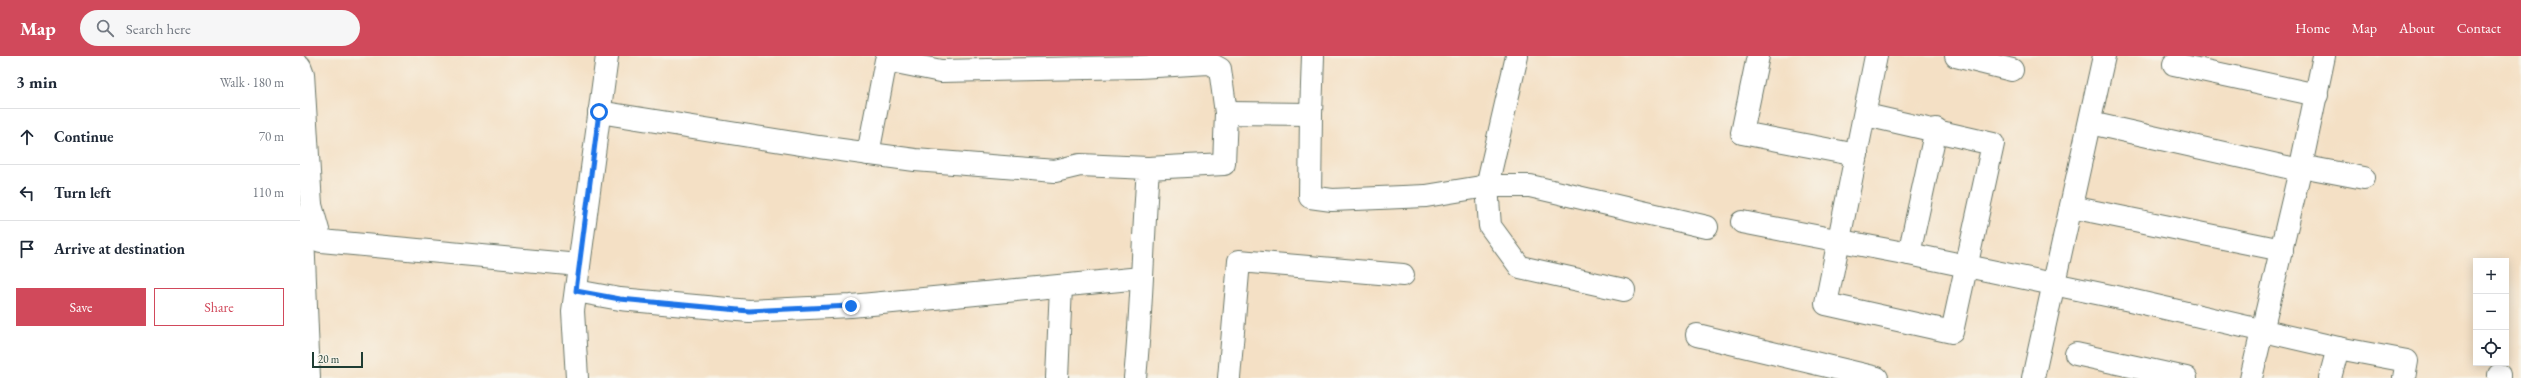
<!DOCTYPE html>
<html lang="en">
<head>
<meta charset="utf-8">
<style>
	:root { --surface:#fff; --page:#f6f6f7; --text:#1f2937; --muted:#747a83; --line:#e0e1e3; --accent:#d1495b }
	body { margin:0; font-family:"EB Garamond",serif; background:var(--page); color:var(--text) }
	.controls { position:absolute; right:12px; bottom:12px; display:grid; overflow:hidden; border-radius:0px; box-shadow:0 2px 10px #0003 }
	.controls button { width:36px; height:36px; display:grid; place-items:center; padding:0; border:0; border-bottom:1px solid var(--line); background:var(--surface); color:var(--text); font:20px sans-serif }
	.scale { position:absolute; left:12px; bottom:10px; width:51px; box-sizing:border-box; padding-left:4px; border:2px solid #1f3d34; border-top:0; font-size:11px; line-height:14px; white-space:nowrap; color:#1f3d34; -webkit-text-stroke:3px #f7f3e8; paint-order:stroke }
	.stop { position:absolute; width:12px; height:12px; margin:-9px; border:3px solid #1a73e8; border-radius:50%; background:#fff }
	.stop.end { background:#1a73e8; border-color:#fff; box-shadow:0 1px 4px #0008 }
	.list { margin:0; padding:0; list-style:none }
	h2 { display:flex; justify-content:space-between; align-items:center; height:52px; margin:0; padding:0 16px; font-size:17px }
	h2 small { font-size:13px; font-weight:400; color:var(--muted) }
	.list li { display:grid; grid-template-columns:26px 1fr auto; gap:12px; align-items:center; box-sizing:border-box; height:56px; padding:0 16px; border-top:1px solid var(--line) }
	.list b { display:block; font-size:15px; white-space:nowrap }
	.list em { font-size:13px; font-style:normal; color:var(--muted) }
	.actions { display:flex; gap:8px; padding:12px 16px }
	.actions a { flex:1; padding:9px 0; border:1px solid var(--accent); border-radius:0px; text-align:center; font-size:14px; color:var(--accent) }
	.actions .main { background:var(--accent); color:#fff }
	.icon { flex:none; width:22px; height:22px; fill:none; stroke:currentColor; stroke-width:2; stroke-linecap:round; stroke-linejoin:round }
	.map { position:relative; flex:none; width:2221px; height:322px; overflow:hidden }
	header { display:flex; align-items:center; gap:24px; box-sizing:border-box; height:56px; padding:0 20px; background:var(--accent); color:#fff }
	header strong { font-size:19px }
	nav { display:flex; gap:22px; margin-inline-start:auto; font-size:14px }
	.search { width:280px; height:36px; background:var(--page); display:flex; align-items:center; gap:10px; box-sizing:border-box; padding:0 14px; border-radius:22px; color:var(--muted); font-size:15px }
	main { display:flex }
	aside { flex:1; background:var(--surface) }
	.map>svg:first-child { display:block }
</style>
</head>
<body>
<header>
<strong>Map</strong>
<div class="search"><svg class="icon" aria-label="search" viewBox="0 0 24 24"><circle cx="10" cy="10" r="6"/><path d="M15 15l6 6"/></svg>Search here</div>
<nav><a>Home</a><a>Map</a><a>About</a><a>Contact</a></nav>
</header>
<main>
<aside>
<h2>3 min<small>Walk · 180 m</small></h2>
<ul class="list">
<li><svg class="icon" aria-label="ahead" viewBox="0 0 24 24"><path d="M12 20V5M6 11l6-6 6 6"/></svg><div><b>Continue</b></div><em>70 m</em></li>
<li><svg class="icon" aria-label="left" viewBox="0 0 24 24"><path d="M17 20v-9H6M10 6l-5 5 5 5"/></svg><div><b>Turn left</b></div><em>110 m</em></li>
<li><svg class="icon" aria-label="arrive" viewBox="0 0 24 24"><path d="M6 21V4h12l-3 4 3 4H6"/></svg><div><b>Arrive at destination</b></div></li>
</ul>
<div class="actions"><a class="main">Save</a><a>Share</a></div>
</aside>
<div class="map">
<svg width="2221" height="322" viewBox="0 0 2221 322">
	<rect width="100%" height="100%" fill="#f7f3e8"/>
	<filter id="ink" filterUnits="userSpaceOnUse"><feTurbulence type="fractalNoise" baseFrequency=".025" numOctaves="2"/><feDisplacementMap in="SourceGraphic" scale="8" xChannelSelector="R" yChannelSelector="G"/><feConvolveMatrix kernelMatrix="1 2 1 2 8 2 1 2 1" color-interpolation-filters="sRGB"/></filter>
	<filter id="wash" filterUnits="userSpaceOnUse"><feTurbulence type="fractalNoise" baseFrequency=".012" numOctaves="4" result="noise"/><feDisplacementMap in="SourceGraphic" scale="16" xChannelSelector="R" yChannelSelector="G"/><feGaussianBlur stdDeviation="0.9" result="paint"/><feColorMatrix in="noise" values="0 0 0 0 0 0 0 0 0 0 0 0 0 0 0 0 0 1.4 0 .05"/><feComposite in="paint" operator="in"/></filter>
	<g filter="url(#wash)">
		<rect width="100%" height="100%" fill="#f4e0c5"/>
	</g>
	<g filter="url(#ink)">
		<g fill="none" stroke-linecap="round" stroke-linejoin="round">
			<defs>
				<g id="minor">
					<path d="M1217 0 1187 130 1190 170 1220 211 1324 234"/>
					<path d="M1458 0 1442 77 1557 99"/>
					<path d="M1656 0 1712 14"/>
					<path d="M1874 8 2017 39"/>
					<path d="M0 10 3 18 11 149 21 185 279 209"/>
					<path d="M299 56 519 91 615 104 755 115 780 109 848 112C843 182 842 252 835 322"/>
					<path d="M1011 58 1010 141 1032 144 1126 140 1187 130H1230L1407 171"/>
					<path d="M1566 59 1693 88 1652 276 1526 248 1576 0"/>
					<path d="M1790 67 2000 114"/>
					<path d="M568 98 586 4 641 15 839 11 909 7 920 13 926 57"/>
					<path d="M2001 110 2064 122"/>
					<path d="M848 112 924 108 926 57 1011 58 1013 0"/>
					<path d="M1771 151 1982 194"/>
					<path d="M1442 166 1609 198 1636 73"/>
					<path d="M1609 198 1830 244 2038 292"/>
					<path d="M276 235 320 243 449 255 551 250 841 222"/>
					<path d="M1397 279 1577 322"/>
					<path d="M1776 298 1886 322"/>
					<path d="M9 322 3 178 11 149"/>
					<path d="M277 322 273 255 307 0"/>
					<path d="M757 322 761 230"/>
					<path d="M929 322 939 205 1103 219"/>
					<path d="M1733 322 1804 0"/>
					<path d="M1951 322 2001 110 2024 0"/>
					<path d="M2030 322 2038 292 2107 305 2104 322"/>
					<path d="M2199 322V319"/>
				</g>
			</defs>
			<use href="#minor" stroke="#6a7667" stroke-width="24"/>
			<use href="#minor" stroke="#fff" stroke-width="22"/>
		</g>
	</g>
	<g fill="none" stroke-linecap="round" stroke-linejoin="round" filter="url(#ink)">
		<path stroke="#1a73e8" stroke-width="5" d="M299 56 276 235 320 243 449 255 551 250"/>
	</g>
</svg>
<div class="controls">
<button>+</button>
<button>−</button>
<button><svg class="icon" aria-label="locate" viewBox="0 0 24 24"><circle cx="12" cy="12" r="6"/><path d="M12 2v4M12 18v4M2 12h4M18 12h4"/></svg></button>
</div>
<div class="scale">20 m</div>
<div class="stop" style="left:299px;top:56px"></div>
<div class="stop end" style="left:551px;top:250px"></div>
</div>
</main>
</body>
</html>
